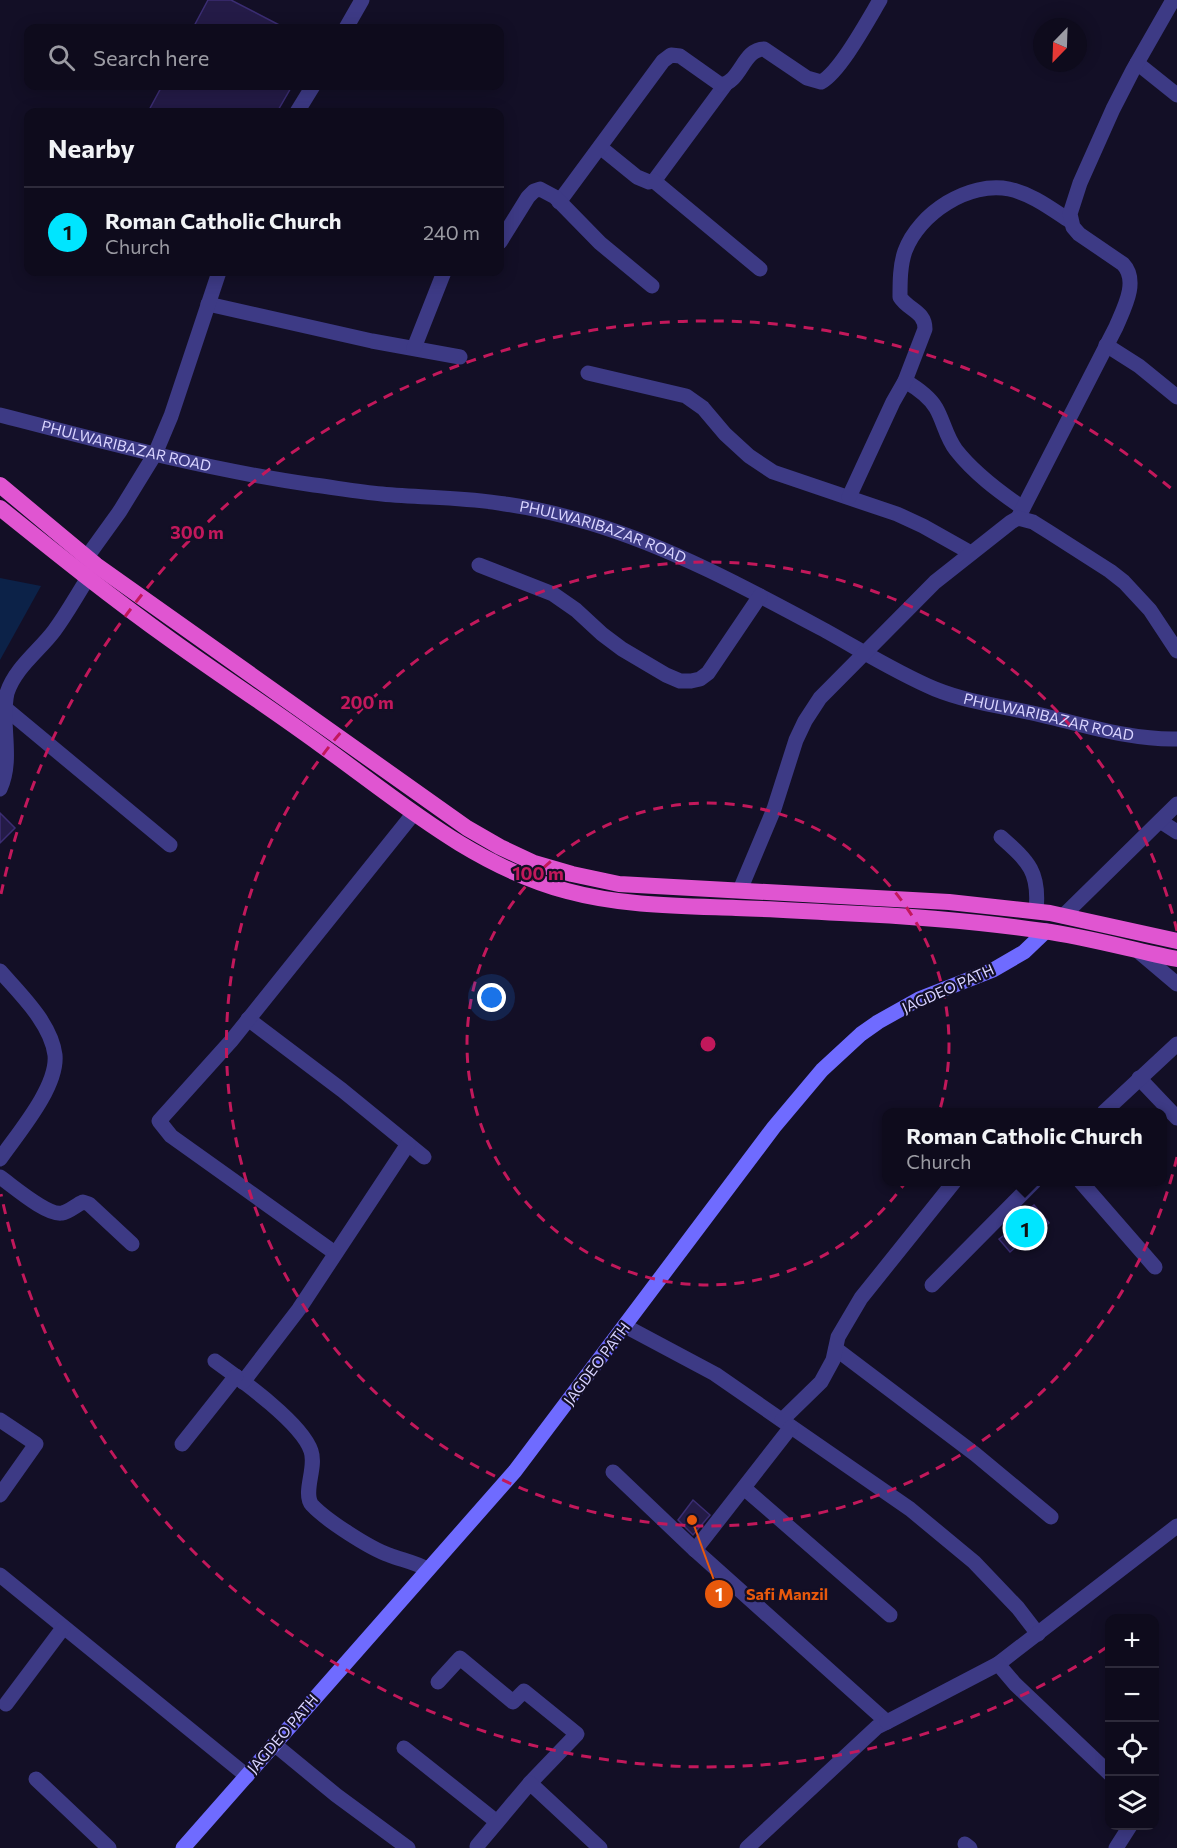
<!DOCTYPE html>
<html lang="en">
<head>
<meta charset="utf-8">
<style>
	:root { --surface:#0e0b1c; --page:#171425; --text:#f1f3f6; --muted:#9b9ba3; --line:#2e2b3b; --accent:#00e5ff }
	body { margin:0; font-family:Commissioner,sans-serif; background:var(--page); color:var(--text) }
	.controls { position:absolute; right:18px; bottom:18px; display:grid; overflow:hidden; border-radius:12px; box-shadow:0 3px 15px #0003 }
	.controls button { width:54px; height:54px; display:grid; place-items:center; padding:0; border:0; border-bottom:2px solid var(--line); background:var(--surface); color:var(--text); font:30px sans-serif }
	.compass { position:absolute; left:1033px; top:18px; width:54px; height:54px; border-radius:50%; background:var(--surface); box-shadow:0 3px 15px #0003; rotate:203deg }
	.you { position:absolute; left:492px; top:998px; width:21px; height:21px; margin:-15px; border:4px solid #fff; border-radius:50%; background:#1a73e8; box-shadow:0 0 0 9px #1a73e833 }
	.badge { display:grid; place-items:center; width:39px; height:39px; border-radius:50%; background:var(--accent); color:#111; font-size:20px; font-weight:700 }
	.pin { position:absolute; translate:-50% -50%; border:3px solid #fff; box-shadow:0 2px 6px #0006 }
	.popup { position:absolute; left:882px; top:1108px; width:285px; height:78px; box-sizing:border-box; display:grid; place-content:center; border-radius:12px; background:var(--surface); filter:drop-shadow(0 2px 4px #0005); font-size:20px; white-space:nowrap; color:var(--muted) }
	.popup b { font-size:22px; color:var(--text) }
	.popup::after { content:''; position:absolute; left:50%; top:100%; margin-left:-12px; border:12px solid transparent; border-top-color:var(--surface) }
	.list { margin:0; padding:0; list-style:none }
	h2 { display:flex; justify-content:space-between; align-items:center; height:78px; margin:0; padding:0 24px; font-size:26px }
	h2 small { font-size:20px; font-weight:400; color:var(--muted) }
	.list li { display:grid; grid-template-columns:39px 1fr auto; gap:18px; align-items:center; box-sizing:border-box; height:90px; padding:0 24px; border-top:2px solid var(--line) }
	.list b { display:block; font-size:22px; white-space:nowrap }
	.list p { margin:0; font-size:20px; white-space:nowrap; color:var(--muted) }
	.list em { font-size:20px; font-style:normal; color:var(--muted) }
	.icon { flex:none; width:33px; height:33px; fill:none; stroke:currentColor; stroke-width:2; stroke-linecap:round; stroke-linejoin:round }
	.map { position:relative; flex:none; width:1177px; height:1848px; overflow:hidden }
	.search { position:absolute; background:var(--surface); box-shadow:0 3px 15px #0003; left:24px; top:24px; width:480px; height:66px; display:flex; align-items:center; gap:15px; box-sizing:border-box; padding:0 21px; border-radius:12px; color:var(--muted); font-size:22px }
	.panel { position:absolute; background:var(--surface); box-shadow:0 3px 15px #0003; left:24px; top:108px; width:480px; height:168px; border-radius:12px }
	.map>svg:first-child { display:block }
</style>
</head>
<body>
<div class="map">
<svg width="1177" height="1848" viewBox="0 0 1177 1848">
	<rect width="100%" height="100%" fill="#130f26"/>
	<path fill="#0c2248" d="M0 578 41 586 0 660Z"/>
	<g fill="#241b47" stroke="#3b2d73" stroke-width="1.5">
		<path d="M208 0H231L285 28H193Z"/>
		<path d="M162 86H292L277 112H148Z"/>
		<path d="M0 813 15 828 0 843Z"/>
		<path d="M1034 1205 1049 1223 1019 1248 1017 1246 1010 1252 999 1239 1007 1233 1004 1229Z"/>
		<path d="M693 1500 710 1515 693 1535 678 1520Z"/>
	</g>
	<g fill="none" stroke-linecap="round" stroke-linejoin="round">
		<g stroke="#3d3a85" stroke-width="15">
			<path d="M346 28 362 0"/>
			<path d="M1137 63 1177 95"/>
			<path d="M297 112 313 86"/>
			<path d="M600 147 637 177 649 182 654 181 725 85"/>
			<path d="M654 181 760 269"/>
			<path d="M559 202 663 61 671 55 680 56 721 85C741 82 743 49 764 49L807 78 821 82C840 72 868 20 880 0"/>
			<path d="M500 242 528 197 534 191 540 189 555 197 600 243 652 286"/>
			<path d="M208 304 372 341 460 357"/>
			<path d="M1106 345 1139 366 1177 397"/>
			<path d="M414 348 444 272"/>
			<path d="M588 373 686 396 703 408 725 434 749 456 773 472 897 514 923 526 971 553"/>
			<path d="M905 381C917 388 929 396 936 408 944 422 946 437 956 450 974 473 998 491 1023 508"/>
			<path id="s1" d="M0 415C104 442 208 470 314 485 337 488 359 492 382 494 423 498 465 497 505 504 534 508 562 515 590 523 673 548 750 590 826 631 862 651 897 673 935 689 972 704 1011 707 1049 717 1092 727 1133 740 1177 739"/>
			<path d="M849 497 893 402 905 381 925 329C925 311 908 310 900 297 900 282 900 265 905 251 919 213 969 181 1009 189 1032 194 1050 208 1070 221"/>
			<path d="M1018 518 1116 327C1124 308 1139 281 1123 264L1079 234 1073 227 1070 214 1080 183 1113 109 1133 70 1173 0"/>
			<path d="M479 565 553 594 576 610 602 634 622 649 666 675 680 681H691L700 679 708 673 760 596"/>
			<path d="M79 568 120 511 155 454 171 416 219 272"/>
			<path d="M5 708 170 845"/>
			<path d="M0 789C14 758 0 725 7 693 15 668 39 651 54 631 69 611 80 589 94 569"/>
			<path d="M1160 821 1177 832"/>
			<path d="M1001 837C1029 862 1040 872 1036 911"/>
			<path d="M740 890 774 809 796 740 805 721 820 698 935 582 1011 522 1018 518 1033 522 1049 532 1110 571 1124 582 1150 610 1177 651"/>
			<path d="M1063 916 1177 804"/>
			<path d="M1138 951 1177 984"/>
			<path d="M0 971C20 994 51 1023 55 1055 58 1087 18 1133 0 1159"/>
			<path d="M248 1019 342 1090 424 1157"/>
			<path d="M1139 1078 1177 1118"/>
			<path d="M1104 1112 1177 1044"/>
			<path d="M0 1177C13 1186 47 1216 62 1213 69 1212 76 1205 83 1202L89 1204 132 1244"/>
			<path d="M1081 1182 1155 1267"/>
			<path d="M335 1253 171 1136 159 1121 231 1041 414 813"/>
			<path d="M932 1285 1034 1182"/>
			<path d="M625 1326 715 1374 910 1509 974 1562 1018 1608 1038 1634"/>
			<path d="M836 1349 975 1454 1051 1517"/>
			<path d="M215 1361C240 1379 302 1423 311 1451 317 1468 302 1493 312 1505 326 1520 369 1548 389 1555 402 1560 414 1562 427 1569"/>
			<path d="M243 1382 299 1309 408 1144"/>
			<path d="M0 1420 36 1444 0 1495"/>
			<path d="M782 1420 821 1382 833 1360 838 1337 861 1298 954 1182"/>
			<path d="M182 1444 236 1376"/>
			<path d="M613 1472 695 1550 887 1722 877 1727 747 1848"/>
			<path d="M744 1488 890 1615"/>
			<path d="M695 1550 791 1427"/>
			<path d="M0 1575 247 1776"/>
			<path d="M998 1664 1177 1526"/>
			<path d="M438 1682 460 1658 513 1702 524 1691 577 1734 530 1783"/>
			<path d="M6 1704 63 1628"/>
			<path d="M887 1722 998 1664 1015 1684 1110 1774"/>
			<path d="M274 1744 336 1795 408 1848"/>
			<path d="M404 1748 497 1822"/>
			<path d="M36 1779 109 1848"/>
			<path d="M965 1844 970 1848"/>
			<path d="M477 1846 530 1783 600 1848"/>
			<path d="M1116 1848 1130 1826"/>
		</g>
		<path stroke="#6f6bff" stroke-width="15" d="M183 1848 515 1471 774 1127 822 1070 861 1034 878 1022 919 999 993 970 1024 952 1046 931"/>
		<g stroke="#e055d1" stroke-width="16">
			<path d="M0 485 96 565 467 828 500 847 534 863 572 874 619 884 949 902 1050 913 1177 941"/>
			<path d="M0 508C56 553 112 598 171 640 221 676 272 709 321 745 399 801 473 866 567 891 622 906 679 906 736 908 771 909 806 911 841 913 908 916 976 921 1043 931 1088 937 1132 950 1177 959"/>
		</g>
	</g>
	<g fill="none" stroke="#c2185b" stroke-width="3" stroke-dasharray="10 8">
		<circle cx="708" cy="1044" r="241"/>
		<path d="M1177 1157A482 482 0 1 1 1177 931"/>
		<path d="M1107 1647A723 723 0 0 1 1 1194M1 894A723 723 0 0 1 1173 490"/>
	</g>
	<g text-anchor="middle" stroke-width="4.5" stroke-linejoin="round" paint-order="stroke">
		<g font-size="15" fill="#d9d4ff" stroke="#130f26">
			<text dy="5" stroke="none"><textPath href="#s1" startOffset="130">PHULWARIBAZAR ROAD</textPath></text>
			<text dy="5" stroke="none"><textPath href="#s1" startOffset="616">PHULWARIBAZAR ROAD</textPath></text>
			<text dy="5" stroke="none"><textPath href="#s1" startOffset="1102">PHULWARIBAZAR ROAD</textPath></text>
			<text transform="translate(948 989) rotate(-24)" y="5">JAGDEO PATH</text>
			<text transform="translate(597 1364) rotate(-53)" y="5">JAGDEO PATH</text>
			<text transform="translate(283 1734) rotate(-49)" y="5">JAGDEO PATH</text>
		</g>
	</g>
	<circle cx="708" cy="1044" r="9" fill="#c2185b" stroke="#130f26" stroke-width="3"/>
	<g font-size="18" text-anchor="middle" font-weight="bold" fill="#c2185b" stroke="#130f26" stroke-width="4.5" stroke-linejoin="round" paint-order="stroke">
		<text x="197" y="539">300 m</text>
		<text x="367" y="709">200 m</text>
		<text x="538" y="880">100 m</text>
	</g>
	<path fill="none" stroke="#e8590c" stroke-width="2" d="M692 1520L719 1594"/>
	<g fill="#e8590c" stroke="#130f26" stroke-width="2">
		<circle cx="692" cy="1520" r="6"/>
		<circle cx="719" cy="1594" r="15"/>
	</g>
	<g font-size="18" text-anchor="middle" font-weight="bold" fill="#fff">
		<text x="719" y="1601">1</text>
	</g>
	<g font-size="16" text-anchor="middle" font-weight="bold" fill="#e8590c" stroke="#130f26" stroke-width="4.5" stroke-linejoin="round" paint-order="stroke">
		<text x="787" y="1600">Safi Manzil</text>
	</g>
</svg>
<div class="controls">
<button>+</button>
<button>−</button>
<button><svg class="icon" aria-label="locate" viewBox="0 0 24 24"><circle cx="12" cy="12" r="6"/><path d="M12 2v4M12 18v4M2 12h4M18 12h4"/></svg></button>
<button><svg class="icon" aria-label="layers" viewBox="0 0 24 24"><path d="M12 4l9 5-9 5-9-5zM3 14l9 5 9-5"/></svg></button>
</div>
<svg class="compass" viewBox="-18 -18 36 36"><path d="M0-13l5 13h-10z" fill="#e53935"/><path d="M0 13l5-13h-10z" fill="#9b9ba3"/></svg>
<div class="you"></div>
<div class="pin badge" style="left:1025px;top:1228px">1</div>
<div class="popup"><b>Roman Catholic Church</b>Church</div>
<div class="search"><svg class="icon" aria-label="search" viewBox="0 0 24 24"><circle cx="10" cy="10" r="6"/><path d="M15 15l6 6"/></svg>Search here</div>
<section class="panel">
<h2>Nearby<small></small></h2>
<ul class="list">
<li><span class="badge">1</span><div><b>Roman Catholic Church</b><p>Church</p></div><em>240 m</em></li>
</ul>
</section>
</div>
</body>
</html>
